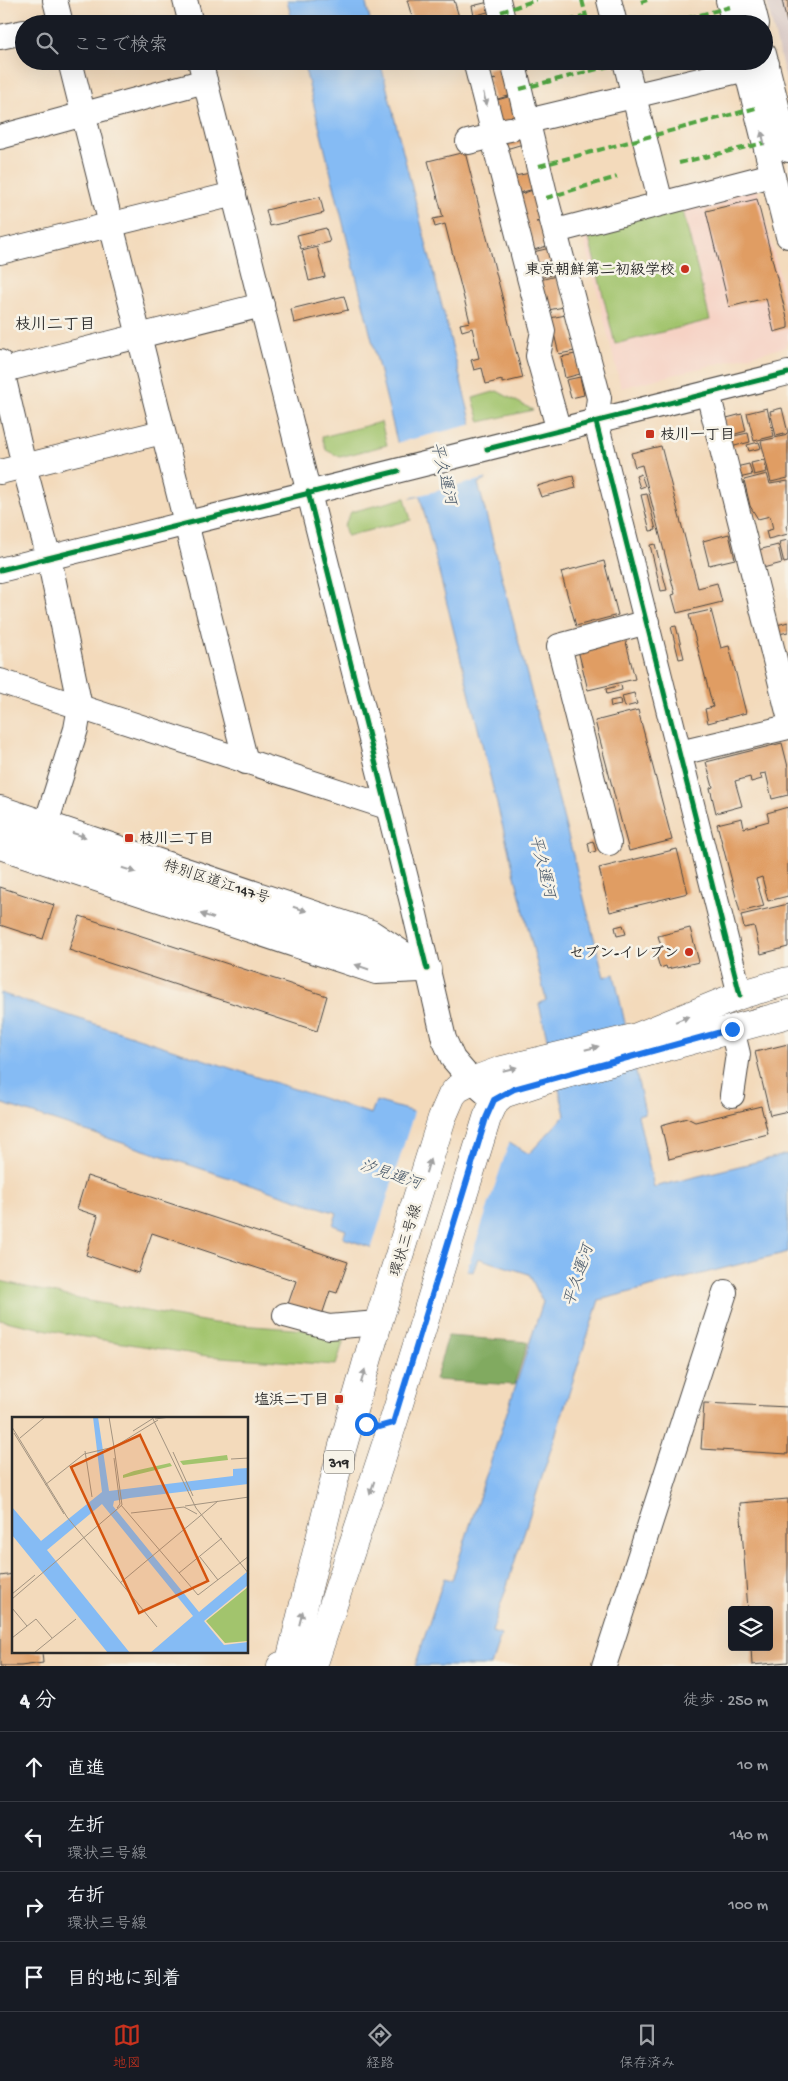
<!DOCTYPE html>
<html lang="ja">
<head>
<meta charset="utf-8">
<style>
	:root { --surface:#171b24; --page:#20242c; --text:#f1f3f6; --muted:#9ea1a6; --line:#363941; --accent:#c8321e }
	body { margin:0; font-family:"Gochi Hand","Klee One",sans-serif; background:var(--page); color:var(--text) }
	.controls { position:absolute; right:15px; bottom:15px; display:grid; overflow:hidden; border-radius:5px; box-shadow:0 5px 20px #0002 }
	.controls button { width:45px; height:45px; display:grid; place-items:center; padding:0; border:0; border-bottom:1px solid var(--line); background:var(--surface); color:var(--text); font:25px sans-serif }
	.stop { position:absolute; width:15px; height:15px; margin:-11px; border:4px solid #1a73e8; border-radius:50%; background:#fff }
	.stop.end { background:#1a73e8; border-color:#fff; box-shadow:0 1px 5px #0008 }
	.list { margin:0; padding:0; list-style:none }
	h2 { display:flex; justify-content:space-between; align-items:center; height:65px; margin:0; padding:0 20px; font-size:21px }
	h2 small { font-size:16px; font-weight:400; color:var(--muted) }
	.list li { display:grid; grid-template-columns:32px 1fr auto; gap:15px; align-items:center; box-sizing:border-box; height:70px; padding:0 20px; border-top:1px solid var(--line) }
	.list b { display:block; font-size:19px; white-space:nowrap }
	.list p { margin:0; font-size:16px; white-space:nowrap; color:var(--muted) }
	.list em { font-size:16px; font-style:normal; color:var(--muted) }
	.icon { flex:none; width:28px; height:28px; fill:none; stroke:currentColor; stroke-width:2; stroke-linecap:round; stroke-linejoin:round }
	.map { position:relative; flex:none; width:788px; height:1666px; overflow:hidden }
	.search { position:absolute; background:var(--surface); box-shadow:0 5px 20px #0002; left:15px; right:15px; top:15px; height:55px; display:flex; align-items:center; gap:12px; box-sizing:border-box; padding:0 18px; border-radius:28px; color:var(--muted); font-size:19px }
	.sheet { height:345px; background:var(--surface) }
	nav { display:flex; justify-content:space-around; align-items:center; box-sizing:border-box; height:70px; border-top:1px solid var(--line); background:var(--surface); font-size:14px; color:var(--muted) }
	nav a { display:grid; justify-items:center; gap:2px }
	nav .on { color:var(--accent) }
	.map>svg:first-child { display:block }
</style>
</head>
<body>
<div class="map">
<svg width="788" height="1666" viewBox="0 0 788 1666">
	<rect width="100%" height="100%" fill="#f7f3e8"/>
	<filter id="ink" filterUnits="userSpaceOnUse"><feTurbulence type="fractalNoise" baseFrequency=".02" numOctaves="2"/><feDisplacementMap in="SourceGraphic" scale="10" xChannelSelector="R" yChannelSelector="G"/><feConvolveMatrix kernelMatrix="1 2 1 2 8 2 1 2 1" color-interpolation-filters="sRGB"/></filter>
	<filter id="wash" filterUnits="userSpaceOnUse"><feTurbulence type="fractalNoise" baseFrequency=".0096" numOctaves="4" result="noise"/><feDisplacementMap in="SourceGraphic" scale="20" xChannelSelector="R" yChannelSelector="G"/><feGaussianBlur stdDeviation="1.12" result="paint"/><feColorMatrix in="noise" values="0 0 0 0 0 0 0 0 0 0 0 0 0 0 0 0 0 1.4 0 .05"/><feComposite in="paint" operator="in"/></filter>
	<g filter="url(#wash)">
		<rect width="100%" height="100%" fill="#f3dabb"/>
		<path fill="#f6d2c4" d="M756 184 788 308V341L785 347 621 388 582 230Z"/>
		<path fill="#d1bfbe" d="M766 0H788V88Z"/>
		<g fill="#a2c46d" stroke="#66784c">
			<path d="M682 207 710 320 615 344 587 230Z"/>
			<path d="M497 391 533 410 480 422 473 398Z"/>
			<path d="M381 422 387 445 340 457 326 450 322 437Z"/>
			<path d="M405 498 411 520 347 536 344 526 351 512Z"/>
			<path d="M0 1281 88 1301 214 1323 346 1333 336 1365 207 1356 78 1336 0 1320Z"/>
		</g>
		<path fill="#81aa60" stroke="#566a46" d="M448 1336 528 1342 514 1385 435 1380Z"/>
		<g fill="#85bbf4" stroke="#587390">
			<path d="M287 0H365L371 24H293Z"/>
			<path d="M303 61H380L486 480 478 483 604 977 614 974 645 1113 638 1115 654 1187 788 1154V1252L599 1300 492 1632 501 1635 491 1666H415L444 1578 452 1580 543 1302 529 1274 478 1258 473 1272 462 1269 460 1277 343 1238 346 1230 333 1225 337 1213 0 1103V993L371 1114 376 1101 503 1138 529 1154 565 1115 539 1004 546 1000 420 496 411 498Z"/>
		</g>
		<g fill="#f3dabb">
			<path d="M474 424 488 478 408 498 396 443Z"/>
			<path d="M415 1109 503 1136 510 1140 466 1273 464 1272 460 1279 371 1250Z"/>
		</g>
		<g id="blocks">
			<g fill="#e09d64">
				<path d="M407 0H454L461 24H416L412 17Z"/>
				<path d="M782 0H788V23H787Z"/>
				<path d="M489 2 491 11 474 16 472 6Z"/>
				<path d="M491 14 493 24H475L473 19Z"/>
				<path d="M503 65 512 95 494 100 489 81 496 79 490 80 487 69Z"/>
				<path d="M512 96 518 120 500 124 493 101Z"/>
				<path d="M520 133 523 144 506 149 503 138Z"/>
				<path d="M465 152 523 378 502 383V380L486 384 482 368 474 370 471 360 479 358 472 328 462 331 460 324 470 322 445 224 435 227 433 219 443 217 428 161Z"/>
				<path d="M530 173 534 189 519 193 515 176Z"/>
				<path d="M536 189 541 207 535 209 540 208 544 220 536 222 542 221 550 245 534 250 518 195Z"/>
				<path d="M320 197 324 213 270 226 266 210Z"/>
				<path d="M757 199 788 322V328L774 332 766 298 729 307 706 211Z"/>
				<path d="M326 228 330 242 301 249 297 235Z"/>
				<path d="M317 247 325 277 309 281 302 251Z"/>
				<path d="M550 248 553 260 536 264 533 252Z"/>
				<path d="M553 262 556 274 539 278 536 266Z"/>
				<path d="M556 276 564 307 548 310 540 280Z"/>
				<path d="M344 296 348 310 294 323 291 309Z"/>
				<path d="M566 315 575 351 559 354 550 318Z"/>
				<path d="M575 354 580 374 565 378 561 357Z"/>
				<path d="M580 377 584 395 571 398 566 380Z"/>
				<path d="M767 408 774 436 754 441 747 413Z"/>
				<path d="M782 408 788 433 776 436 770 411Z"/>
				<path d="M742 414 746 431 728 436 723 419Z"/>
				<path d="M748 433 750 442 731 447 729 437Z"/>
				<path d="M788 435V478L771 482 761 441Z"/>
				<path d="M759 442 761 448 749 451 747 445Z"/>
				<path d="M661 446 698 588 717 583 722 602 677 613 672 595 675 594 642 465 635 467 631 453Z"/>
				<path d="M764 460 767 472 754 475 751 463Z"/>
				<path d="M749 464 752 475 739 478 736 467Z"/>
				<path d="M641 474 645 486 640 488 636 476Z"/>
				<path d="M767 474 770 484 788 481V525L786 526 788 534 768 539 766 531 773 529 770 516 758 519 750 506 744 480Z"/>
				<path d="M573 476 576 488 541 497 537 486Z"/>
				<path d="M647 494 656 530 650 531 641 495Z"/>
				<path d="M729 534 735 559 709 565 703 541Z"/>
				<path d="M788 540V562L784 563 779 542Z"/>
				<path d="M655 544 667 590 661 591 650 545Z"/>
				<path d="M778 545 782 563 763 568 758 550Z"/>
				<path d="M604 561 618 615 576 626 561 572Z"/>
				<path d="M711 610 721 648 729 646 746 713 708 723 705 709 713 707 689 615Z"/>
				<path d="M788 622V632L779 634 777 625Z"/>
				<path d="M676 626 684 658 679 659 671 627Z"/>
				<path d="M625 638 635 679 588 690 578 650Z"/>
				<path d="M621 685 622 690 607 694 606 689Z"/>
				<path d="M634 693 637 704 625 707 622 696Z"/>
				<path d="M620 699 621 705 611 707 610 701Z"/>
				<path d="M638 710 672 840 629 851 595 721Z"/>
				<path d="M782 743 788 767V795L772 799 766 773 760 774 762 779 751 782 750 777 735 781 742 806 716 813 710 788 713 787 706 762Z"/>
				<path d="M788 807V896L768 901 762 877 756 879 764 906 740 912 717 824 742 818 744 828 769 821 767 813Z"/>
				<path d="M593 841 596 851 590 853 588 843Z"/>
				<path d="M677 849 688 893 610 912 599 868Z"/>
				<path d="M0 887 54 905 43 939 0 925Z"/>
				<path d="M788 904V947L761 954 754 926 744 928 741 915Z"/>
				<path d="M80 916 327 996 317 1031 69 950Z"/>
				<path d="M623 925 626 934 617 936 615 927Z"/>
				<path d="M690 928 699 962 667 969 666 966 660 968 655 951 662 949 658 936Z"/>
				<path d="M788 1044V1111L770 1115 755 1052Z"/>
				<path d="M761 1106 768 1134 669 1159 661 1125 687 1118 695 1122Z"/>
				<path d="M87 1176 348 1262 337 1293 330 1291 320 1321 286 1310 296 1281 152 1233 138 1273 86 1255 98 1216 77 1209Z"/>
				<path d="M704 1403 788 1407V1454L701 1449Z"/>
				<path d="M788 1499V1662L752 1665 751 1647H769V1610H748L740 1503Z"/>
				<path d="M14 1574V1652H42L43 1663 21 1666H0V1576Z"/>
			</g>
		</g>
	</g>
	<g filter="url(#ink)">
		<use href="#blocks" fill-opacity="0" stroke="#494541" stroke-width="1"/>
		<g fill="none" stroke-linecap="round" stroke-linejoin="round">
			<defs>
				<g id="minor">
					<path d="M55 0 61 24"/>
					<path d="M185 0 191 24"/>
					<path d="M498 0 504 24"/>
					<path d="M609 0 615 24"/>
					<path d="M728 0 734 24"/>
					<path d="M751 0 757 24"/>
					<path d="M0 37 24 32"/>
					<path d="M764 54 788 150"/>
					<path d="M70 61 246 762"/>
					<path d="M200 61 414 910 444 1039 453 1059 472 1081 495 1101"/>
					<path d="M475 61 492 127 500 131"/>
					<path d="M513 61 546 198 599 398 596 422 740 995"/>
					<path d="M625 61 661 203"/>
					<path d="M744 61 788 236"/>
					<path d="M528 121 767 64"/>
					<path d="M0 137 205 81"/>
					<path d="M468 142 493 136 500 131 510 129"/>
					<path d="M496 150 543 331 538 356 559 431"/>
					<path d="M556 231 772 175"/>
					<path d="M0 252 234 194"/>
					<path d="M0 362 24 466 49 558 80 707 76 729 46 824"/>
					<path d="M0 371 262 305"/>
					<path d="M708 393 788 712"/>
					<path d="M0 472 162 432"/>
					<path d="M0 570 788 373"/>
					<path d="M0 681 387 807"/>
					<path d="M680 753 788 727"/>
					<path d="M0 808 371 932 409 957"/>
					<path d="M609 843 559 646 647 622"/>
					<path d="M0 847 376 972 420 970"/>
					<path d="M732 1095 738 1054 732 1029"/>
					<path d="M285 1315 329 1327 378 1323"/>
					<path d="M604 1666 725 1292"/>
				</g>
				<g id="major">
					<path d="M281 1666 289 1665 342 1449 378 1323 442 1118 452 1095 457 1089 472 1081 502 1070 637 1037 740 995 788 981"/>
					<path d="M313 1666 393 1423 487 1118 495 1101 503 1094 552 1078 788 1014"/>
				</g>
				<path id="highway" d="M0 827 427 969"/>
			</defs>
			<use href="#minor" stroke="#494541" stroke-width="26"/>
			<use href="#major" stroke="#494541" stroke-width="29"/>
			<use href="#highway" stroke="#494541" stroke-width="29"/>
			<use href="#minor" stroke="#fff" stroke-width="24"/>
			<use href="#major" stroke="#fff" stroke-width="28"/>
			<use href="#highway" stroke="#fff" stroke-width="28"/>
			<g stroke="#51a443" stroke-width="4" stroke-dasharray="8 4" stroke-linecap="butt">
				<path d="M582 0 588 24"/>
				<path d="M641 2 647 0"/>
				<path d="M501 12 536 0"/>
				<path d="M556 24 586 16"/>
				<path d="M665 24 730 7"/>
				<path d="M513 63 521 61"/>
				<path d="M520 89 625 62"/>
				<path d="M679 163 764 143"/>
				<path d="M539 166 756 108"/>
				<path d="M546 198 617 177"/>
			</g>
			<defs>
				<g id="cycleway">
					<path d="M596 422 740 995"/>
					<path d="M487 449 788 373"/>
					<path d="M308 492 427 969"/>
					<path d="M0 570 398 471"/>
				</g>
			</defs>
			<use href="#cycleway" stroke="#f7f3e8" stroke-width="8"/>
			<use href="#cycleway" stroke="#00873e" stroke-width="5"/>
		</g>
		<defs><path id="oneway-solid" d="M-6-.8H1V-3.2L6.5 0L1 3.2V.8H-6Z" transform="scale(1.25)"/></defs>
		<g fill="#a0a0a0">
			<use href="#oneway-solid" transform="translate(485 99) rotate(76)"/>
			<use href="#oneway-solid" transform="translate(763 138) rotate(-104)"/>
			<use href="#oneway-solid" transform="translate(79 835) rotate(18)"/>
			<use href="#oneway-solid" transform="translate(129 870) rotate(18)"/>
			<use href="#oneway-solid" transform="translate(300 909) rotate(18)"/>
			<use href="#oneway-solid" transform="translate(207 916) rotate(-162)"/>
			<use href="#oneway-solid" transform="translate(362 967) rotate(-161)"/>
			<use href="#oneway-solid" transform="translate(682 1019) rotate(-22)"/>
			<use href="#oneway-solid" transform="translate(592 1048) rotate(-14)"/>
			<use href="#oneway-solid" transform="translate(510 1069) rotate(-14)"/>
			<use href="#oneway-solid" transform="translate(428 1166) rotate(-73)"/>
			<use href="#oneway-solid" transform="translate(363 1376) rotate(-74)"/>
			<use href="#oneway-solid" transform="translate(372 1488) rotate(108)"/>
			<use href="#oneway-solid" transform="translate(301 1618) rotate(-76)"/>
		</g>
	</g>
	<g fill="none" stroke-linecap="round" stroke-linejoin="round" filter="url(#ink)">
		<path stroke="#1a73e8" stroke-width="6" d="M366 1424 379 1427 393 1423 486 1118 494 1100 514 1089 732 1029"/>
	</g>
	<g fill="#c8321e" stroke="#f7f3e8" stroke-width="2">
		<circle cx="685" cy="269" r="5"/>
		<rect x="645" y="429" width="10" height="10" rx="2.5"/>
		<rect x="124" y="833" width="10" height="10" rx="2.5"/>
		<circle cx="689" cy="952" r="5"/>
		<rect x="334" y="1394" width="10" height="10" rx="2.5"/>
	</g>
	<g text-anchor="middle" stroke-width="5" stroke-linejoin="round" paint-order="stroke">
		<rect fill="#f7f3e8" stroke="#686764" stroke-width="1" x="324" y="1450.5" width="30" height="23" rx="4"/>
		<g font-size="14" font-weight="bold" fill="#2b2b2b">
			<text x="339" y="1467">319</text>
		</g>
		<g font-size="15" font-weight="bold" fill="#2b2b2b" stroke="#f7f3e8" text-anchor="end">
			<text x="675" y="274">東京朝鮮第二初級学校</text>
			<text x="660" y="439" text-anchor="start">枝川一丁目</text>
			<text x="139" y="843" text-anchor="start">枝川二丁目</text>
			<text x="679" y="957">セブン-イレブン</text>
			<text x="329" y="1404">塩浜二丁目</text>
		</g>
		<g font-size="15" fill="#2b2b2b" stroke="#f7f3e8">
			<text transform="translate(217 881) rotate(18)" y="5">特別区道江147号</text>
			<text transform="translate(405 1240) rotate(-73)" y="5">環状三号線</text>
		</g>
		<g font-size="16" font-weight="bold" fill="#2b2b2b" stroke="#f7f3e8">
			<text x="55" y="329">枝川二丁目</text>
		</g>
		<g font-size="16" font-style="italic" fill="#465667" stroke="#f7f3e8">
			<text transform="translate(445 473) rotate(76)" y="6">平久運河</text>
			<text transform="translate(544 866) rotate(76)" y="6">平久運河</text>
			<text transform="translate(391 1173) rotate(18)" y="6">汐見運河</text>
			<text transform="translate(577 1275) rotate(-72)" y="6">平久運河</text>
		</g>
	</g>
	<g transform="translate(12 1417)">
		<rect width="236" height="236" fill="#f3dabb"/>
		<path d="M215 38 216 43 171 48 168 44ZM158 46 160 49 111 61V58L122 54ZM236 170V224L213 226 194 204Z" fill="#a2c46d"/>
		<path d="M81 0H86L97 74 221 59V52L236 51V67L118 81 102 84 101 89 187 195 236 154V168L192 204 212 228 236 225V236H138L181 199 90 87 35 133 118 236H96L0 118V90L29 124 90 75Z" fill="#85bbf4"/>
		<path fill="none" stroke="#a39481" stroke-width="1" d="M140 0 184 91 237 157M143 2 158 0M0 10 55 100 145 210M121 14 140 2M2 16 52 97M8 21 33 0M73 34 80 80M161 35 181 79M102 41 108 87 105 91M219 42 237 41M33 68 72 37 102 30 97 0M109 88 186 178 237 139M173 89 237 80M119 96 172 90 185 97M188 140 206 163M167 156 210 121M108 166 206 84M0 177 23 158M0 182 110 88 102 30 146 3M0 191 15 209M0 221 24 202 40 221M22 236 64 202"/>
		<path fill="#d5540f" fill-opacity="0.15" stroke="#d5540f" stroke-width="2.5" d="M128 18 196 164 127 196 59 50Z"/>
		<rect width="236" height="236" fill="none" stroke="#2b2b2b" stroke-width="2.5"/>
	</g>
</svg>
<div class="controls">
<button><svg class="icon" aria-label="layers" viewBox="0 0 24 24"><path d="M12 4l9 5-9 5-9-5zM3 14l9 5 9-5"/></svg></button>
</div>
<div class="stop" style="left:366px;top:1424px"></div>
<div class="stop end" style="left:732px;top:1029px"></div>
<div class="search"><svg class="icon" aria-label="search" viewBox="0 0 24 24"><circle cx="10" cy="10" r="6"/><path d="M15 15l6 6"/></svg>ここで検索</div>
</div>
<section class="sheet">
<h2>4 分<small>徒歩 · 250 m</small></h2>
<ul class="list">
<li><svg class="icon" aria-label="ahead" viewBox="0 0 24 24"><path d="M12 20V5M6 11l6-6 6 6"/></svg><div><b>直進</b></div><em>10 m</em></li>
<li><svg class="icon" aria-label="left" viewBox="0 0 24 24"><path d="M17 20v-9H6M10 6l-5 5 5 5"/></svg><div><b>左折</b><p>環状三号線</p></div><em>140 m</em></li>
<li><svg class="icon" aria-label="right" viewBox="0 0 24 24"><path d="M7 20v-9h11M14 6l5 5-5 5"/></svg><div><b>右折</b><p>環状三号線</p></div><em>100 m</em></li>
<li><svg class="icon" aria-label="arrive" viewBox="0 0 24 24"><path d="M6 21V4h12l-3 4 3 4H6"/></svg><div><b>目的地に到着</b></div></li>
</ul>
</section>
<nav>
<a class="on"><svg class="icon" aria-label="map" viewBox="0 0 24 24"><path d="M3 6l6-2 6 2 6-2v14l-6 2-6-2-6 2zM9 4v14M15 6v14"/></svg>地図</a>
<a><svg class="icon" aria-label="directions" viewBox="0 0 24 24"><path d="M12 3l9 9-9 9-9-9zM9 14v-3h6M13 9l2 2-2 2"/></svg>経路</a>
<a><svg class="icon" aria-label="saved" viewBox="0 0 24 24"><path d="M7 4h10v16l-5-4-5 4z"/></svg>保存済み</a>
</nav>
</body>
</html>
